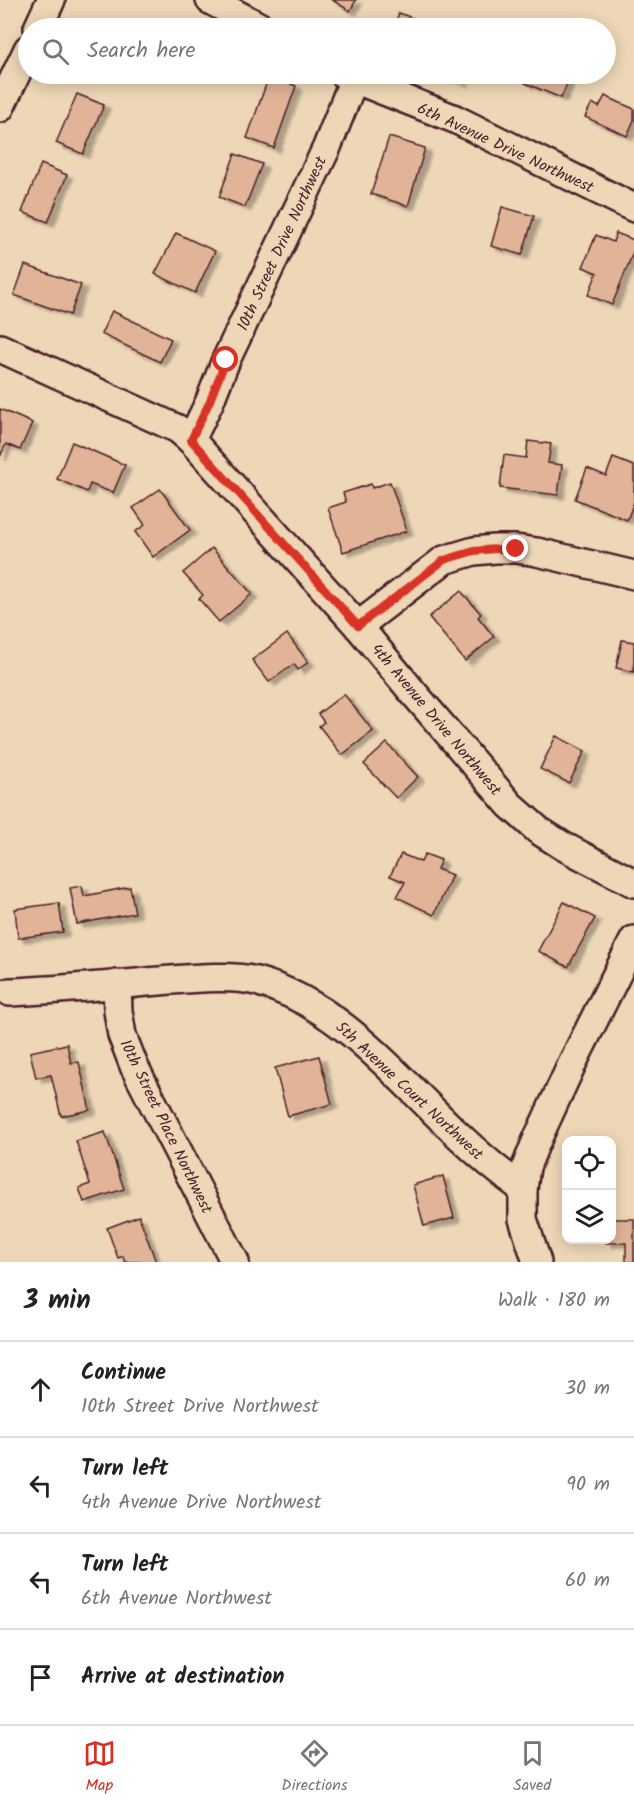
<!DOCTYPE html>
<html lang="en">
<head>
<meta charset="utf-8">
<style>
	:root { --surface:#fff; --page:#f6f6f6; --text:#222; --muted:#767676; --line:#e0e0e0; --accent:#d93025 }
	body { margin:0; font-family:Kalam,sans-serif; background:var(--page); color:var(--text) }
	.controls { position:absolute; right:18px; bottom:18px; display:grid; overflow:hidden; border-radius:12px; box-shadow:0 3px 15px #0003 }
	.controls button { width:54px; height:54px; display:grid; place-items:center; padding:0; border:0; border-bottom:2px solid var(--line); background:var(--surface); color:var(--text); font:30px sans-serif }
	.stop { position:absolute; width:18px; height:18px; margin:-14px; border:4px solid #d93025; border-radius:50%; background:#fff }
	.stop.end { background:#d93025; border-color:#fff; box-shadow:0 2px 6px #0008 }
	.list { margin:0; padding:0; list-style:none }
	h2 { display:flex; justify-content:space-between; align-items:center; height:78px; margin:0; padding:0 24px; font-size:26px }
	h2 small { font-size:20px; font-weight:400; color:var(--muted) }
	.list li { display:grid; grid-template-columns:39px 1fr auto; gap:18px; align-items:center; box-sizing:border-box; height:96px; padding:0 24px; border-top:2px solid var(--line) }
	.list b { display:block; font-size:22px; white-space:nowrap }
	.list p { margin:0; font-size:20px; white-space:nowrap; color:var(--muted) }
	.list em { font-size:20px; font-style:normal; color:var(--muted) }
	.icon { flex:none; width:33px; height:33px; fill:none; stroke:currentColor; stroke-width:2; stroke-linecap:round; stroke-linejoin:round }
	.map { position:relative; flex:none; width:634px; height:1262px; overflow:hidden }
	.search { position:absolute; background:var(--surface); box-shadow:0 3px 15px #0003; left:18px; right:18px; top:18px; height:66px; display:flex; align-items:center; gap:15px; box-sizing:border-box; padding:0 21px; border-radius:33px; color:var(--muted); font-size:22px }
	.sheet { height:462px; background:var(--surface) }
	nav { display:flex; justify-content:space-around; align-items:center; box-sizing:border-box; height:84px; border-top:2px solid var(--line); background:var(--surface); font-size:16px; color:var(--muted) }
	nav a { display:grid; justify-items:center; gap:3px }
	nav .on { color:var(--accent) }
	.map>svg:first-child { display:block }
</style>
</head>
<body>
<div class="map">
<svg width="634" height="1262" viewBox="0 0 634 1262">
	<defs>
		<filter id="shadow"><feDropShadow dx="6" dy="4" stdDeviation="1.5" flood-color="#0004"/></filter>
	</defs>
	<rect width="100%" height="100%" fill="#edd7b6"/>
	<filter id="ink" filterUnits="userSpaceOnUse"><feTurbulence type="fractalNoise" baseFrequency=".0167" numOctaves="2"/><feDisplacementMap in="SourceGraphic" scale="12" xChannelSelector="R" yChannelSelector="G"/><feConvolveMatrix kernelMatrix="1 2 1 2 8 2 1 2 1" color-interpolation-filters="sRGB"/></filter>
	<g filter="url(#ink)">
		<g fill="#e1b497" stroke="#4a1f2b" stroke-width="1.5" filter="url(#shadow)">
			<path d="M332 0H356L350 11Z"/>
			<path d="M399 13 417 20 413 28H387L389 24 394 26Z"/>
			<path d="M438 74H465L462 82Z"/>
			<path d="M529 74H561L570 77 561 98 525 83Z"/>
			<path d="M269 76 296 86 274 148 247 138Z"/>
			<path d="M77 94 104 105 83 154 56 143Z"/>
			<path d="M605 96 634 109V120L627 136 585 117 592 103 599 107Z"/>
			<path d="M389 137 425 148 408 206 371 194Z"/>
			<path d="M235 154 262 164 245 207 219 197Z"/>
			<path d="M41 164 67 175 48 222 22 212Z"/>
			<path d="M502 207 534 216 522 255 491 246Z"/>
			<path d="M176 233 215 251 195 293 155 274Z"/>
			<path d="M616 233 634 240V250L612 305 588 295 597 273 583 267 596 235 613 242Z"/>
			<path d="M25 265 81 285 70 315 14 295Z"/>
			<path d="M112 311 171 339 160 362 101 334Z"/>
			<path d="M0 409 32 423 20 450 6 444 0 457Z"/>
			<path d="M528 441 551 444 548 463 562 465 558 495 500 488 504 455 526 458Z"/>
			<path d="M72 442 125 465 113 493 90 484 87 492 57 479Z"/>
			<path d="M613 458 634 466V502L627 520 575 499 587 468 606 476Z"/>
			<path d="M390 482 407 531 343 552 328 508 346 502 343 493 371 484 372 488Z"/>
			<path d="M160 489 190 530 153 557 135 532 145 525 133 508Z"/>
			<path d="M212 548 252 594 219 622 199 599 203 595 183 573Z"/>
			<path d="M461 591 481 614 478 617 494 637 465 661 429 617Z"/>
			<path d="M287 634 308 662 298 670 294 664 269 682 252 660Z"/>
			<path d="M622 640 634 642V672L616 668Z"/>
			<path d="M344 694 373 731 342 755 319 726 324 722 318 714Z"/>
			<path d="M556 736 585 751 569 783 540 769Z"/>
			<path d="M387 743 418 777 396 798 364 764Z"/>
			<path d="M401 854 421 862 425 854 441 860 437 869 452 875 434 915 397 897 405 882 390 876Z"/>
			<path d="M82 886 84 896 130 887 135 913 77 924 70 888Z"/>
			<path d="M564 902 595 918 568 967 538 951Z"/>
			<path d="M59 903 63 932 18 938 15 909Z"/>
			<path d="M67 1044 71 1063 79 1062 90 1110 61 1116 51 1075 36 1078 30 1052Z"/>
			<path d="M319 1056 332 1104 288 1116 275 1068Z"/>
			<path d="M105 1132 124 1189 84 1202 79 1188 90 1184 76 1141Z"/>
			<path d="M443 1176 454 1218 424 1226 413 1185Z"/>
			<path d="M139 1216 156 1262H125L123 1256 118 1258 107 1228Z"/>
			<path d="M612 1219H634V1262H626V1243H606V1240H612Z"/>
		</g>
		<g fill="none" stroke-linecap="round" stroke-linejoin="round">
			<defs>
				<g id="minor">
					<path d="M210 0 262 28"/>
					<path d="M38 28 51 0"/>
					<path d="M344 74 354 79 455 119 634 208"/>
					<path d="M0 108 28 49"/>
					<path d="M0 348 178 429 191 440 358 626 411 690 510 805 538 830 563 846 634 883"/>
					<path d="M191 440 209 403 226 360 327 147 354 79"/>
					<path d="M358 626 444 560 474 551 495 549H516L537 552 634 575"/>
					<path d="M117 984 118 1011 122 1035 134 1066 235 1262"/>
					<path d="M10 992C60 990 110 985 160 981 187 979 230 974 256 981 338 1003 397 1077 456 1133 478 1154 499 1172 523 1189"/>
					<path d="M537 1262 523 1219V1189L526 1167 536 1142 572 1064 634 940"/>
				</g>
			</defs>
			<use href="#minor" stroke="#4a1f2b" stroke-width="32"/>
			<use href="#minor" stroke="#edd7b6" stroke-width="27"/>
		</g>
	</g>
	<g fill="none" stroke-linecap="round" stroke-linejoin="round" filter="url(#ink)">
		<path stroke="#d93025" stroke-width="8" d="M226 360 209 403 191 440 358 626 444 560 474 551 495 549H516"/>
	</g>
	<g text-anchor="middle" stroke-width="5" stroke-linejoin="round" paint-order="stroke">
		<g font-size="16" fill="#4a1f2b" stroke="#edd7b6">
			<text transform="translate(506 147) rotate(25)" y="6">6th Avenue Drive Northwest</text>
			<text transform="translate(281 243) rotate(-65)" y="6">10th Street Drive Northwest</text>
			<text transform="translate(437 719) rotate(50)" y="6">4th Avenue Drive Northwest</text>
			<text transform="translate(410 1090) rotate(43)" y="6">5th Avenue Court Northwest</text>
			<text transform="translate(167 1126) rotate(64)" y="6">10th Street Place Northwest</text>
		</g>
	</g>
</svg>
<div class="controls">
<button><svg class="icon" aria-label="locate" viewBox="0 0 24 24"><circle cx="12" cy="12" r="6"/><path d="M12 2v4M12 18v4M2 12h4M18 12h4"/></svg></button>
<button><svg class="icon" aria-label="layers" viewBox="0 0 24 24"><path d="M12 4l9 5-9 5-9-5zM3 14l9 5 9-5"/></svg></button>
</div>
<div class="stop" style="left:226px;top:360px"></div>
<div class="stop end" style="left:516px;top:549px"></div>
<div class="search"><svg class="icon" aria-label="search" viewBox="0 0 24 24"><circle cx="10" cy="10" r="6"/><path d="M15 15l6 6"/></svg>Search here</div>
</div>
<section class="sheet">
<h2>3 min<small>Walk · 180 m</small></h2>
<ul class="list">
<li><svg class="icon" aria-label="ahead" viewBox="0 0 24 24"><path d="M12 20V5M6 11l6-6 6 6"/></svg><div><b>Continue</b><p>10th Street Drive Northwest</p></div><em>30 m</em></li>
<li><svg class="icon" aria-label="left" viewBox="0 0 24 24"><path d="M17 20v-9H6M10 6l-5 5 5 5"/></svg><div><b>Turn left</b><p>4th Avenue Drive Northwest</p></div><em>90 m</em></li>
<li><svg class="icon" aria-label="left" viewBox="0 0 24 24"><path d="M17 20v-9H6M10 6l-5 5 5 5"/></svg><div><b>Turn left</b><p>6th Avenue Northwest</p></div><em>60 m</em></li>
<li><svg class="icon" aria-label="arrive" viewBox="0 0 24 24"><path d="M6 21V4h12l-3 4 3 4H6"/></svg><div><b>Arrive at destination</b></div></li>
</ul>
</section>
<nav>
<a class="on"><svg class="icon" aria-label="map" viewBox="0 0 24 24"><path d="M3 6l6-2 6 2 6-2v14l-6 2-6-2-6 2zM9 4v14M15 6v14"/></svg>Map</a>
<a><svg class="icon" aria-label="directions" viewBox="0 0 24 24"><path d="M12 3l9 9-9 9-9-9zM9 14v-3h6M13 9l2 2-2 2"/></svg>Directions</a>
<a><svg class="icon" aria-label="saved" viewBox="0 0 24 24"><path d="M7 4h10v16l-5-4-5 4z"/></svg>Saved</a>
</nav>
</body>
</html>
